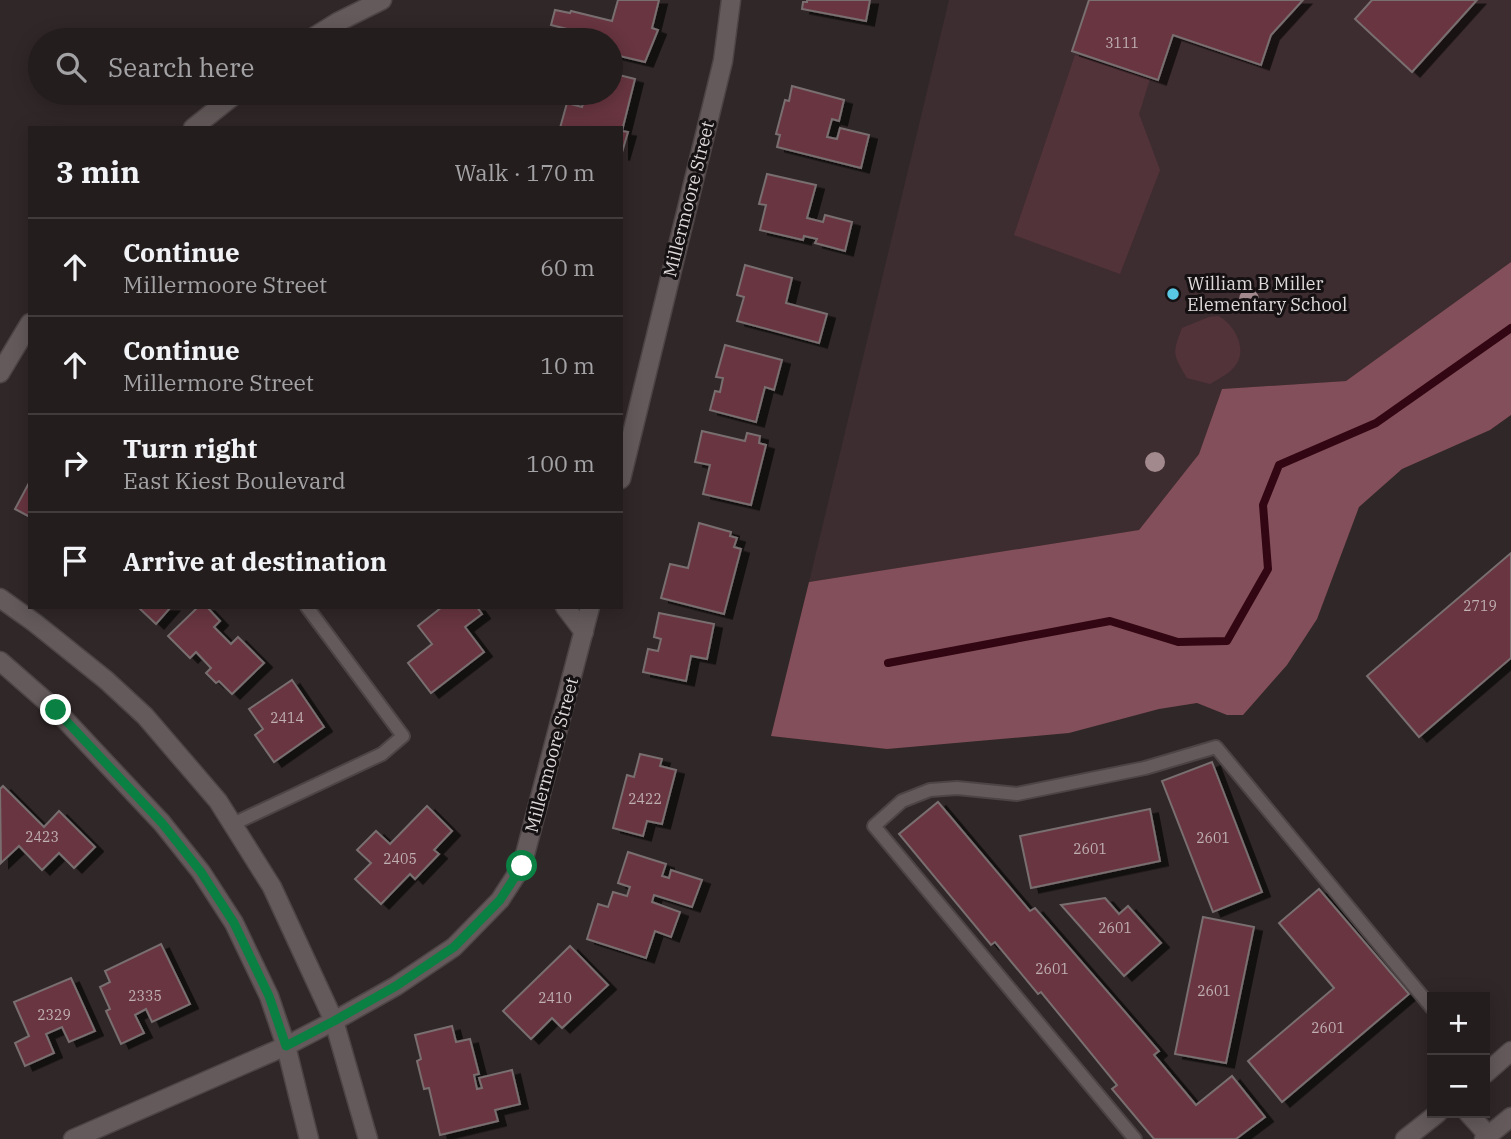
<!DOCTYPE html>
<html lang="en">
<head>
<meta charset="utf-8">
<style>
	:root { --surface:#241d1e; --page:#2c2627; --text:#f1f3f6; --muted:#a3a2a4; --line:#413b3c }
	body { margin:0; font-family:"IBM Plex Serif",serif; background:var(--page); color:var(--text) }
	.controls { position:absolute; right:21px; bottom:21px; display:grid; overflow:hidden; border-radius:0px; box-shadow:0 4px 18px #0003 }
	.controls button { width:63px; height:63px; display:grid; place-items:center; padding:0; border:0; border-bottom:2px solid var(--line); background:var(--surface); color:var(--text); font:35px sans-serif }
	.stop { position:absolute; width:21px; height:21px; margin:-16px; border:5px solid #0b8043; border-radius:50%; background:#fff }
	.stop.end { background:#0b8043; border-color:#fff; box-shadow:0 2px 7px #0008 }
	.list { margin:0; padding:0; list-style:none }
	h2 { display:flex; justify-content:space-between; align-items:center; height:91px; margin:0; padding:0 28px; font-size:30px }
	h2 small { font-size:23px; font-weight:400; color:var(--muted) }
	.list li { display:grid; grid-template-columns:46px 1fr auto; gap:21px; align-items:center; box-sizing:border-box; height:98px; padding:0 28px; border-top:2px solid var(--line) }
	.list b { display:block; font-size:26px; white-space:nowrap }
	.list p { margin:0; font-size:23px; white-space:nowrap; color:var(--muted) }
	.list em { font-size:23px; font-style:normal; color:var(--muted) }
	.icon { flex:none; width:38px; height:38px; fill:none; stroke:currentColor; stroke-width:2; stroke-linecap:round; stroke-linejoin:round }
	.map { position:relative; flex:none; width:1511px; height:1139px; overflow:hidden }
	.search { position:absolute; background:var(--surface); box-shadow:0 4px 18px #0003; left:28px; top:28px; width:595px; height:77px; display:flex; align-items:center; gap:18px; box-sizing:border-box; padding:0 24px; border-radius:38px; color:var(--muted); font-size:26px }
	.panel { position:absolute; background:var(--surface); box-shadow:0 4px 18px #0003; left:28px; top:126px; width:595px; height:483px; border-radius:0px }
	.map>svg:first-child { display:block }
</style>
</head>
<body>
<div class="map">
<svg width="1511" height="1139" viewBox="0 0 1511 1139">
	<defs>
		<filter id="shadow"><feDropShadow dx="8" dy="4.5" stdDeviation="0" flood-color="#0009"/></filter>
	</defs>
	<rect width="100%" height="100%" fill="#302728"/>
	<path fill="#3e2d30" d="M949 0H1511V262L1346 381 1222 389 1199 454 1139 530 809 582Z"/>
	<g fill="#53333a">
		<path d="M1075 55 1150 79 1139 114 1160 170 1120 274 1014 235Z"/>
		<path d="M1218 316C1233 323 1247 347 1237 363 1231 373 1220 378 1210 384L1187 378C1173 354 1172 354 1182 328L1209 317Z"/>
	</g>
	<path fill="#834f5a" d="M1511 262V415L1490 430 1402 469 1359 507 1317 619 1287 665 1243 715H1227L1197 703 1159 709 1069 733 887 749 771 736 809 582 1139 530 1199 454 1222 389 1346 381Z"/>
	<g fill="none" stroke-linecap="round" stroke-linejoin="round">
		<path stroke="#330614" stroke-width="8" d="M888 663 1110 621 1178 642 1227 641 1268 569 1263 505 1279 465 1376 423 1511 328"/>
	</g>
	<g fill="#683641" stroke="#796e70" stroke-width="2" filter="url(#shadow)">
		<path d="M618 0H659L652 28 658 30 645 62 611 54V40H564L567 29 551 25 555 10 570 13 571 11 612 21Z"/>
		<path d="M807 0H870L866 21 802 9 803 2H807Z"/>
		<path d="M1089 0H1303L1271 35 1261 65 1173 35 1158 80 1072 51Z"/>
		<path d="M1372 0H1477L1412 72 1355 19Z"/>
		<path d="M611 73 635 79 622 131 628 132 621 156V128H560L567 103 582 107 585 98 565 93H611Z"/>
		<path d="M792 86 844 100 839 121 832 119 827 137 837 139 840 128 869 135 861 168 777 147 780 135 776 134 785 100 789 101Z"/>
		<path d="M767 174 816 185 807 218 823 222 825 215 852 222 845 251 815 243 817 239 804 236 803 240 760 230 766 205 759 204Z"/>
		<path d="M745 265 792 278 786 303 827 314 819 343 737 321 744 297 737 295Z"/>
		<path d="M725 345 782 360 774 390 765 387 756 422 710 410 715 391 720 392 723 378 716 377Z"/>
		<path d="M702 431 745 441 747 433 760 436 759 443 766 445 751 505 703 494 710 465 695 462Z"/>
		<path d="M30 481V517L15 509Z"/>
		<path d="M699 523 731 532 730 536 737 538 734 547 741 549 724 614 661 598 670 564 688 568Z"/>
		<path d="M1511 553V658L1419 737 1367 676Z"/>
		<path d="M138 607H171L156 624Z"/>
		<path d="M198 607H207L220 621 214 627 231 644 238 637 264 663 232 694 219 681 216 683 206 673 211 668 196 652 190 658 168 636Z"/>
		<path d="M442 607H477L482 614 465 627 484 652 431 693 408 663 432 644 418 626Z"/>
		<path d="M659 613 714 624 707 659 691 656 686 681 643 672 648 649 658 651 661 639 654 637Z"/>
		<path d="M292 680 324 727 274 762 255 735 263 729 249 709Z"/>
		<path d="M640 754 662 759 660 766 676 770 662 824 647 821 643 836 613 828 627 775 634 777Z"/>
		<path d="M1212 762 1262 892 1213 912 1162 781Z"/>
		<path d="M3 786 44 827 59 811 95 847 74 868 59 853 42 870 19 846 1 863 0 789Z"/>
		<path d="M938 802 1030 911 1035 908 1159 1051 1154 1055 1196 1105 1232 1076 1265 1117 1236 1139H1154L1112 1089 1117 1085 1041 992 1038 994 995 942 991 945 899 834Z"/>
		<path d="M427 806 452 831 434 850 439 854 415 879 410 874 381 904 355 879 371 863 357 850 376 831 390 844Z"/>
		<path d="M1150 809 1160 861 1031 888 1020 836Z"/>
		<path d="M628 852 666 864 662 876 669 878 671 870 702 880 692 907 654 895 652 902 680 912 671 937 655 931 646 958 587 939 598 904 608 907 613 892 627 896 630 887 618 883Z"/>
		<path d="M1319 889 1409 994 1282 1102 1248 1061 1334 988 1279 923Z"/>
		<path d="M1105 898 1119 914 1128 906 1161 943 1124 976 1061 905Z"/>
		<path d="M1203 917 1254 927 1226 1063 1175 1054Z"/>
		<path d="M161 944 190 1004 152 1022 146 1009 135 1015 144 1033 121 1044 106 1011 110 1009 100 987 110 982 105 971Z"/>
		<path d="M570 946 608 985 562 1028 552 1018 531 1039 503 1011Z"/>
		<path d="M71 978 95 1031 69 1042 62 1027 46 1034 54 1053 25 1066 15 1043 29 1036 14 1002Z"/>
		<path d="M452 1026 456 1042 470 1039 479 1074 474 1075 477 1089 482 1088 479 1078 512 1070 520 1104 495 1110 498 1121 440 1135 429 1088 424 1089 417 1061 421 1059 415 1035Z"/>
	</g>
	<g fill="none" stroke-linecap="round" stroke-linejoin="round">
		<defs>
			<g id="service">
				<path d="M233 824 382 754 403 736 307 607"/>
				<path d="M1135 1139 874 826 902 801 930 790 957 788 1017 794 1145 768 1216 747 1432 1008"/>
			</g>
			<g id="minor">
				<path d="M621 479 723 61 731 0"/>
				<path d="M565 607 584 632"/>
				<path d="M73 1139 286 1046 334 1021 396 986 454 947 500 900 522 866 590 607"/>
			</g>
			<g id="tertiary">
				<path d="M309 40 338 22 382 0"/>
				<path d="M193 128 237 93"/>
				<path d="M0 373 30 323"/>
			</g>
			<g id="secondary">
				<path d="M0 598 35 623 106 680 145 716 218 801 272 887 334 1021 368 1139"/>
				<path d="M0 661 56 710 162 823 201 872 234 923 269 996 286 1046 309 1139"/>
				<path d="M1485 1074 1511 1051"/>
				<path d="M1468 1113 1488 1135"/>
				<path d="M1405 1139 1438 1113"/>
				<path d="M1484 1139 1511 1117"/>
			</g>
		</defs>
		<use href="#service" stroke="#4c4445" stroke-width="16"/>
		<use href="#minor" stroke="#4c4445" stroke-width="21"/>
		<use href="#tertiary" stroke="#4c4445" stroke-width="21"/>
		<use href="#secondary" stroke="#4c4445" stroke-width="21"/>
		<use href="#service" stroke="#645a5b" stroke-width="12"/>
		<use href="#minor" stroke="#645a5b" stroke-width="18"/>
		<use href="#tertiary" stroke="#645a5b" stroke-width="18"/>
		<use href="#secondary" stroke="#645a5b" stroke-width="18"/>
	</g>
	<g fill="#a1898d">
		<circle cx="1249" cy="299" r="10"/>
		<circle cx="1155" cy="462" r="10"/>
	</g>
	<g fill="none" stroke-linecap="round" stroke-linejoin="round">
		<path stroke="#0b8043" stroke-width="9" d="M56 710 162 823 201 872 234 923 269 996 286 1046 334 1021 396 986 454 947 500 900 522 866"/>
	</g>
	<circle fill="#59c8e4" stroke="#151112" stroke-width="2.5" cx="1173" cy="294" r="7"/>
	<g text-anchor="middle" stroke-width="6" stroke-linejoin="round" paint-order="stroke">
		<g font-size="14" fill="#c1b0b4">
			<text x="1122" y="48">3111</text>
			<text x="1480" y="611">2719</text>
			<text x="287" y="723">2414</text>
			<text x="645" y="804">2422</text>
			<text x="42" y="842">2423</text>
			<text x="1213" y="843">2601</text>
			<text x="1090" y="854">2601</text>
			<text x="400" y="864">2405</text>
			<text x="1115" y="933">2601</text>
			<text x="1052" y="974">2601</text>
			<text x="1214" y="996">2601</text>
			<text x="145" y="1001">2335</text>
			<text x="555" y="1003">2410</text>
			<text x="54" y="1020">2329</text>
			<text x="1328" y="1033">2601</text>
		</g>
		<g font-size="18" fill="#dfd9da" stroke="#151112">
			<text transform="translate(689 199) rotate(-76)" y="6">Millermoore Street</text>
			<text transform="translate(552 755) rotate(-75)" y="6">Millermoore Street</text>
		</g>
		<g font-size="18" fill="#dfd9da" stroke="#151112" text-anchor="start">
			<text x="1187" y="290">William B Miller<tspan x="1187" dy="21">Elementary School</tspan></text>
		</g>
	</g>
</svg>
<div class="controls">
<button>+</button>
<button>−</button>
</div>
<div class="stop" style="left:522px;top:866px"></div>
<div class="stop end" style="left:56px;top:710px"></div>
<div class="search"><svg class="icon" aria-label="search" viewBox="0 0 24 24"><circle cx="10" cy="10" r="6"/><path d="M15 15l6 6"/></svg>Search here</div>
<section class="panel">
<h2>3 min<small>Walk · 170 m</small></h2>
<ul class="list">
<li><svg class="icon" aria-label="ahead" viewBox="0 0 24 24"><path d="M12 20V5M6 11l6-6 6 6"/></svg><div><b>Continue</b><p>Millermoore Street</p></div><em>60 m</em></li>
<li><svg class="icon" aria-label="ahead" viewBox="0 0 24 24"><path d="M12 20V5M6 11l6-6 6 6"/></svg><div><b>Continue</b><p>Millermore Street</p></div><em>10 m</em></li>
<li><svg class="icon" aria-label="right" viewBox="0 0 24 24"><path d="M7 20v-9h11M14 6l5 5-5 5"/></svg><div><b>Turn right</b><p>East Kiest Boulevard</p></div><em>100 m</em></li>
<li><svg class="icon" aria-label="arrive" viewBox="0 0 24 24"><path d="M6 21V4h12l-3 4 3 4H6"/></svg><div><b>Arrive at destination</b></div></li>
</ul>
</section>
</div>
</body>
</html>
